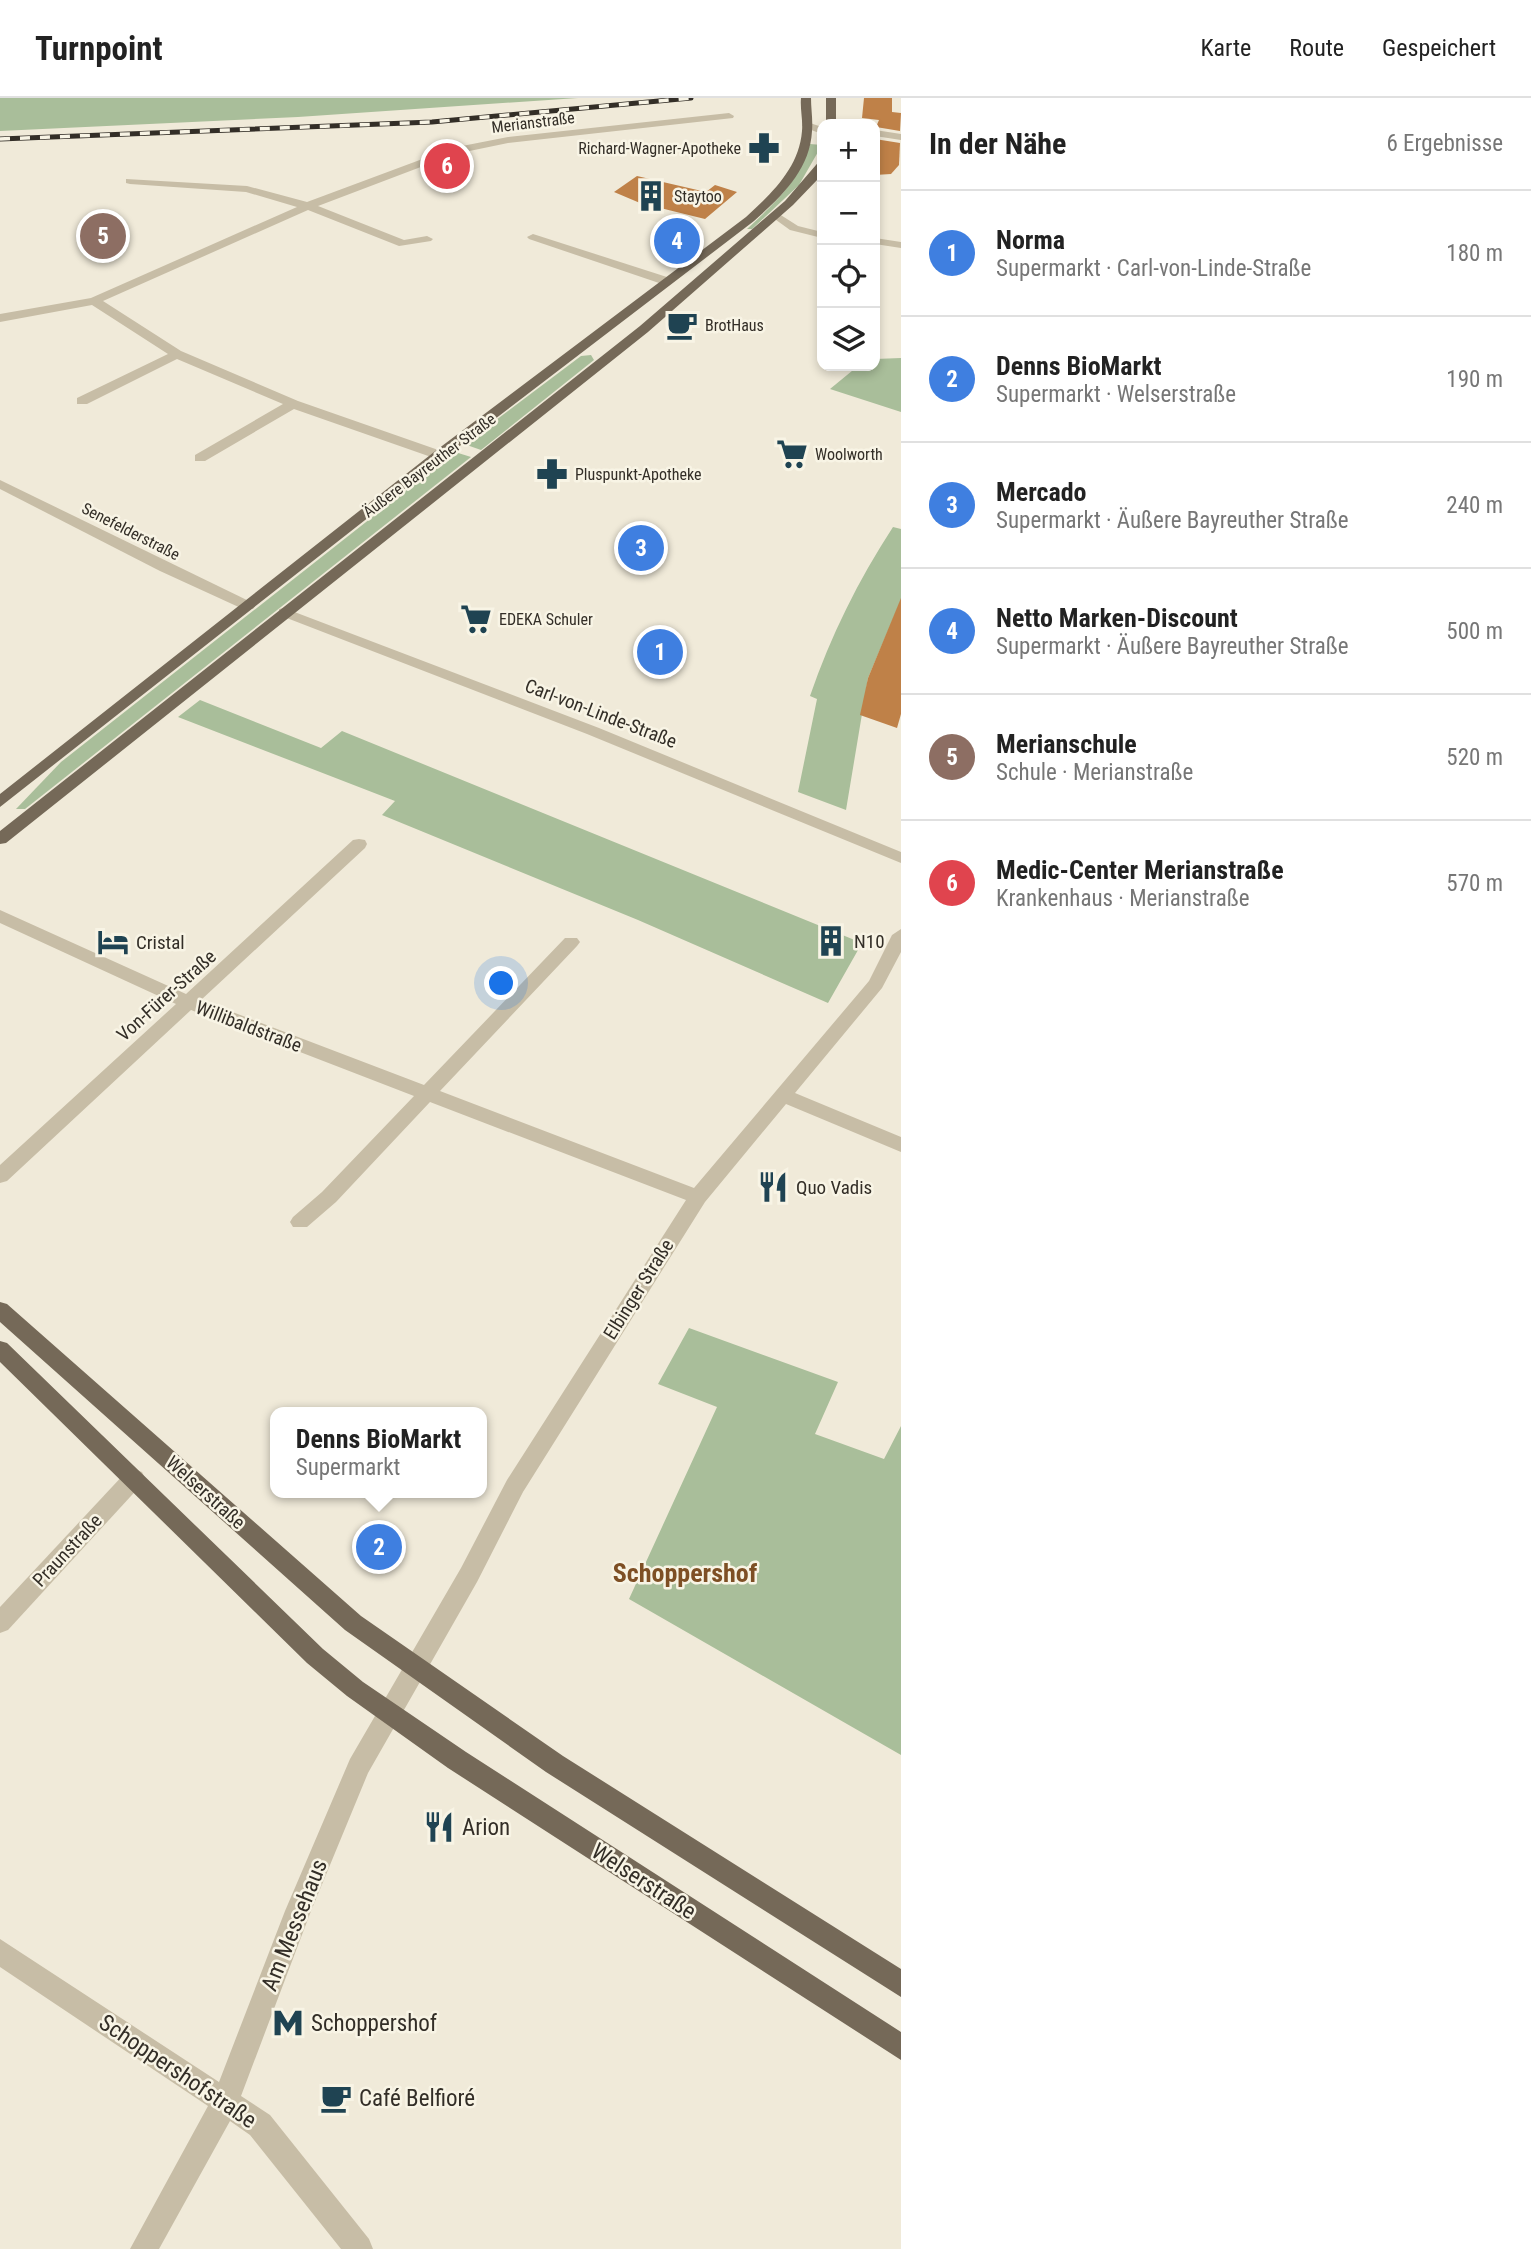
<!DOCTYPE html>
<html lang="de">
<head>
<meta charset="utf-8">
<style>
	:root { --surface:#fff; --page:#f6f6f6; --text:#222; --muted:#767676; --line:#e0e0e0; --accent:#1a73e8 }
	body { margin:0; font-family:"Roboto Condensed",sans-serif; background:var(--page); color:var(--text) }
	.controls { position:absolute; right:21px; top:21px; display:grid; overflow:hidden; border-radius:14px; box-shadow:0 4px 10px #0003 }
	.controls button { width:63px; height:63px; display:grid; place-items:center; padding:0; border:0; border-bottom:2px solid var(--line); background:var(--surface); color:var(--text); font:35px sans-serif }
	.you { position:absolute; left:502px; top:886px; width:24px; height:24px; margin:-18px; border:5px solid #fff; border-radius:50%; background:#1a73e8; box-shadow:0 0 0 10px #1a73e833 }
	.badge { display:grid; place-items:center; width:46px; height:46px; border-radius:50%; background:var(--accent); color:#fff; font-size:23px; font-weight:700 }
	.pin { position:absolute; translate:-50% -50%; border:4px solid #fff; box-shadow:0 2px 7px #0006 }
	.popup { position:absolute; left:270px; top:1309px; width:217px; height:91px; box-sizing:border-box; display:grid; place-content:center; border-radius:14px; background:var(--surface); filter:drop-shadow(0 2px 5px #0005); font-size:23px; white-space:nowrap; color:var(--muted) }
	.popup b { font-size:26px; color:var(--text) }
	.popup::after { content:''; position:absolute; left:50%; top:100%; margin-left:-14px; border:14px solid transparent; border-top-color:var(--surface) }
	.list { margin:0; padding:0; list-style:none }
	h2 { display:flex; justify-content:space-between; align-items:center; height:91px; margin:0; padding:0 28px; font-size:30px }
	h2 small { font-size:23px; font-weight:400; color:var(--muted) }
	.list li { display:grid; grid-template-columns:46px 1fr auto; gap:21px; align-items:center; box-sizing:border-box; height:126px; padding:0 28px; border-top:2px solid var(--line) }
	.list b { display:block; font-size:26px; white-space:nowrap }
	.list p { margin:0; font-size:23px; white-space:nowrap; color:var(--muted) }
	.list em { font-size:23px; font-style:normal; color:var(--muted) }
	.icon { flex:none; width:38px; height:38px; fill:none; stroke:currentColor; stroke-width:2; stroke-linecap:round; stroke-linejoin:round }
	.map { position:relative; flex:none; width:901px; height:2151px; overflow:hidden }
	header { display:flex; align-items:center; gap:42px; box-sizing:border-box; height:98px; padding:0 35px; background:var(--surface); border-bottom:2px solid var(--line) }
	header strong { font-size:33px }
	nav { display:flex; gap:38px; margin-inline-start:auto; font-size:24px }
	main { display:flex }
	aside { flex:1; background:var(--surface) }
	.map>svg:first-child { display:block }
</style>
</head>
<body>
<header>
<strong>Turnpoint</strong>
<nav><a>Karte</a><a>Route</a><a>Gespeichert</a></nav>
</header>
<main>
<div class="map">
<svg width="901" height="2151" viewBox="0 0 901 2151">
	<rect width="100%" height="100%" fill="#f0ead9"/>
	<g fill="#a9be9a">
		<path d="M0 0H578L298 19 0 33Z"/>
		<path d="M810 46 822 47 799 87 752 131H747C775 105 799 83 810 46Z"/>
		<path d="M591 257 594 262 481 352 464 346 581 258Z"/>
		<path d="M901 260V314L830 291 858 268H875V261Z"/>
		<path d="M455 354 471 359 25 711H16L61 664Z"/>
		<path d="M893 429 901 431V502L868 580 846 712 798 694 817 601 810 598C831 537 858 483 893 429Z"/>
		<path d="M200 602 321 650 342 633 862 845 828 905 638 822 382 717 395 703 178 619Z"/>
		<path d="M689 1230 838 1284 815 1336 884 1361 901 1328V1657L629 1501 717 1309 658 1286Z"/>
	</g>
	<g fill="#bf8148">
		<path d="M864 0H892V14L901 15 900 33 876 29 879 22 862 20Z"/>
		<path d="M875 41 900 45 899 67 891 76 875 77Z"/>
		<path d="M637 78 706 94 715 87 737 94 705 121 640 105 614 94Z"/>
		<path d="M901 500V616L897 630 860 617 868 580Z"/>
	</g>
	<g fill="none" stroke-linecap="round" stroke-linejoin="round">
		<g fill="#c7bda6" fill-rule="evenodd">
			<path d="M729 15 734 18 733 20 508 45 455 56 318 108 404 142 427 138 433 141 431 143 399 148 308 112 103 203 181 253 298 303 444 354V360H434L294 311 205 363H195V357L283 306 177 261 87 306H77V300L168 256 92 207 0 224V216L91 200 297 109 246 94 130 86 126 85V81L247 88 307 104 452 50 508 39Z"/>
			<path d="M776 114 798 128 822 134V140L790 132 772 119 770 117Z"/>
			<path d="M533 136 670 180 672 183 662 186 529 141 527 139Z"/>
			<path d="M875 140 901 144V150L875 146Z"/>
			<path d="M0 382 253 505 255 508 253 511H243L160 473 0 391Z"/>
			<path d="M284 510 599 630 901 754V765L587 636 279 517V511Z"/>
			<path d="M359 741 365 742 367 746 365 750 201 902 424 987 565 840H577L580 844 577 848 440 993 694 1090 869 883 892 837 901 831V854L882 890 795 995 901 1039V1054L786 1006 705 1104 523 1394 477 1484 368 1675 311 1813 241 1998 270 2017 369 2141 373 2151H341L250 2037 230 2023 159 2151H130L208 2008 0 1869V1841L219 1984 285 1813 350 1661 461 1470 507 1382 686 1102 430 1004 336 1104 307 1129H293L290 1124 293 1119 322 1094 414 998 191 912 7 1083 0 1085V1067L176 906 0 825V812L186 896 353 742Z"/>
			<path d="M134 1371 142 1374 145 1380 142 1386 8 1532 0 1535V1509L126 1374Z"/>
		</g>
		<g fill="#c7bda6" fill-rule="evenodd">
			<path d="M807 24 822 29V36L803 29 802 27Z"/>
			<path d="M875 32 901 36V42L875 38Z"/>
		</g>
		<g fill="#756958" fill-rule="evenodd">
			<path d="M801 0H811C811 11 813 22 812 33 810 72 781 99 754 123L444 360 0 709V696L434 354 746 119C772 95 799 70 802 33 803 22 800 11 801 0Z"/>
			<rect x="826" y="0" width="10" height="26"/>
			<path d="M822 60V72L818 81 793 107 648 234 6 745 0 746V733L640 228 785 103Z"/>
			<path d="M0 1204 7 1206 361 1518 563 1658 901 1871V1899L546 1674 345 1532 0 1224Z"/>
			<path d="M0 1243 7 1245 323 1551 363 1584 466 1654 901 1934V1962L448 1670 347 1598 307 1565 0 1264Z"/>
		</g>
		<defs>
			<path id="rail" d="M0 41 432 24 691 0"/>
		</defs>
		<use href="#rail" stroke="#332e27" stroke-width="5"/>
		<use href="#rail" stroke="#f8f4e5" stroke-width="3.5" stroke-dasharray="10" stroke-linecap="butt"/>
	</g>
	<defs>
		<symbol id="pharmacy-bare" viewBox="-9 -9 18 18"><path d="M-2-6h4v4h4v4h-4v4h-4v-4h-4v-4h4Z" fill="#1f4352" stroke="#f8f4e5" stroke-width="2.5" paint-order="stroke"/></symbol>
		<symbol id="building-bare" viewBox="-9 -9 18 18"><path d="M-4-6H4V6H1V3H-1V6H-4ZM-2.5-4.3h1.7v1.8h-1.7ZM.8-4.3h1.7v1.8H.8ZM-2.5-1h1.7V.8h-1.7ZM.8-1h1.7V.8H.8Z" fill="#1f4352" stroke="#f8f4e5" stroke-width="2.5" paint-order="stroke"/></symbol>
		<symbol id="cafe-bare" viewBox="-9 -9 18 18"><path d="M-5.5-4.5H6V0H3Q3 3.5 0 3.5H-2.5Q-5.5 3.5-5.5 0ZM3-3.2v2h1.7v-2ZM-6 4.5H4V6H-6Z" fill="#1f4352" stroke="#f8f4e5" stroke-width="2.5" paint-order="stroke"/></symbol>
		<symbol id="supermarket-bare" viewBox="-9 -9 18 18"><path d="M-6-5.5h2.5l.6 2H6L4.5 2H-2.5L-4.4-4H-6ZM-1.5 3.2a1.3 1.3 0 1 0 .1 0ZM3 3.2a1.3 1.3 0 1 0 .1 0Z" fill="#1f4352" stroke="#f8f4e5" stroke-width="2.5" paint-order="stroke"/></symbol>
		<symbol id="hotel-bare" viewBox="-9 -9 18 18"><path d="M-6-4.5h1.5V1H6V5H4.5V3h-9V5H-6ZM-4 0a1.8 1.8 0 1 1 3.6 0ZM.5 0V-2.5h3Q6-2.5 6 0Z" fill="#1f4352" stroke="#f8f4e5" stroke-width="2.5" paint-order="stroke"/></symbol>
		<symbol id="restaurant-bare" viewBox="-9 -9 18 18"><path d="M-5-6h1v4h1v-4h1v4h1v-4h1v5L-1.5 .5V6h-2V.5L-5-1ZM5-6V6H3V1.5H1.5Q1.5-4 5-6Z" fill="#1f4352" stroke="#f8f4e5" stroke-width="2.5" paint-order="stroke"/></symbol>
		<symbol id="metro-bare" viewBox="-9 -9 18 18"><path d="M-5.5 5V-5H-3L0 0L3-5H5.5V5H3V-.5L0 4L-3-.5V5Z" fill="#1f4352" stroke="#f8f4e5" stroke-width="2.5" paint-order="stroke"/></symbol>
	</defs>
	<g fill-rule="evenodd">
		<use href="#pharmacy-bare" x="742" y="28" width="44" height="44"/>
		<use href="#building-bare" x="629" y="76" width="44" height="44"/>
		<use href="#cafe-bare" x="660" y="205" width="44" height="44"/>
		<use href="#supermarket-bare" x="770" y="334" width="44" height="44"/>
		<use href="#pharmacy-bare" x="530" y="354" width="44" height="44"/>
		<use href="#supermarket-bare" x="454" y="499" width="44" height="44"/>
		<use href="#building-bare" x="809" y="821" width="44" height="44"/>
		<use href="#hotel-bare" x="91" y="822" width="44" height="44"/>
		<use href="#restaurant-bare" x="751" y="1067" width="44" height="44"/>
		<use href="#restaurant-bare" x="417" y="1707" width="44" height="44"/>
		<use href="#metro-bare" x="266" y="1903" width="44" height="44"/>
		<use href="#cafe-bare" x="314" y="1978" width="44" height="44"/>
	</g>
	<g text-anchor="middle" stroke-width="5" stroke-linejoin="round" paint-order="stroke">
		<g font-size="16" fill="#332e27" stroke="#f8f4e5">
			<text transform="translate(533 24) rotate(-7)" y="6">Merianstraße</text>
			<text transform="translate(429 367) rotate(-37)" y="6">Äußere Bayreuther Straße</text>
			<text transform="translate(131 433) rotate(27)" y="6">Senefelderstraße</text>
		</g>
		<g font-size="16" fill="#332e27" stroke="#f8f4e5" text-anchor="start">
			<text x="741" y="56" text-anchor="end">Richard-Wagner-Apotheke</text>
			<text x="674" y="104">Staytoo</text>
			<text x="705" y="233">BrotHaus</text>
			<text x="815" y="362">Woolworth</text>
			<text x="575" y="382">Pluspunkt-Apotheke</text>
			<text x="499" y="527">EDEKA Schuler</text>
		</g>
		<g font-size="19" fill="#332e27" stroke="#f8f4e5">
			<text transform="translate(601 615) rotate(21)" y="7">Carl-von-Linde-Straße</text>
			<text transform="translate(166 897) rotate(-42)" y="7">Von-Fürer-Straße</text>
			<text transform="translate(249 928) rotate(21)" y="7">Willibaldstraße</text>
			<text transform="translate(638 1191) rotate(-58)" y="7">Elbinger Straße</text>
			<text transform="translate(206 1394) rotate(42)" y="7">Welserstraße</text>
			<text transform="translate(67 1452) rotate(-47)" y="7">Praunstraße</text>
		</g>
		<g font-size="19" fill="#332e27" stroke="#f8f4e5" text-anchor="start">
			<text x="854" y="850">N10</text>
			<text x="136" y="851">Cristal</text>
			<text x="796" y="1096">Quo Vadis</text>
		</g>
		<g font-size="23" fill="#332e27" stroke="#f8f4e5" text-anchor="start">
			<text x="462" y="1737">Arion</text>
			<text x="311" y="1933">Schoppershof</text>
			<text x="359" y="2008">Café Belfioré</text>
		</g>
		<g font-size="23" fill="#332e27" stroke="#f8f4e5">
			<text transform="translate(644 1783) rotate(33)" y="8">Welserstraße</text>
			<text transform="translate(294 1827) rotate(-68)" y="8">Am Messehaus</text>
			<text transform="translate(178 1973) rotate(34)" y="8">Schoppershofstraße</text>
		</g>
		<g font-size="26" font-weight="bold" fill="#7e4f24" stroke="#f8f4e5">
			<text x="685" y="1484">Schoppershof</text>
		</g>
	</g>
</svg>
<div class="controls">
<button>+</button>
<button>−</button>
<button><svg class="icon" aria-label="locate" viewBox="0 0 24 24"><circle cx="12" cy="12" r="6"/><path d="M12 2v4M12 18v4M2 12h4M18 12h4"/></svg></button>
<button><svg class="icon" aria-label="layers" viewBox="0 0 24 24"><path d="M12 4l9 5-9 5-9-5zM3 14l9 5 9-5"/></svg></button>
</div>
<div class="you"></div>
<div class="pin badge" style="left:660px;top:554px;background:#3f7fe0">1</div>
<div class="pin badge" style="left:379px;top:1449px;background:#3f7fe0">2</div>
<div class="popup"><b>Denns BioMarkt</b>Supermarkt</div>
<div class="pin badge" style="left:641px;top:450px;background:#3f7fe0">3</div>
<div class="pin badge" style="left:677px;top:143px;background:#3f7fe0">4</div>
<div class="pin badge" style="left:103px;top:138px;background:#8d6e63">5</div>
<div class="pin badge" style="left:447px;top:68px;background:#e0444e">6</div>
</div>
<aside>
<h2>In der Nähe<small>6 Ergebnisse</small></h2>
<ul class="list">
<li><span class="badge" style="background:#3f7fe0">1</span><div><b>Norma</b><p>Supermarkt · Carl-von-Linde-Straße</p></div><em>180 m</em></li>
<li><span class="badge" style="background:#3f7fe0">2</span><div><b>Denns BioMarkt</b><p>Supermarkt · Welserstraße</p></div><em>190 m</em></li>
<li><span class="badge" style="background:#3f7fe0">3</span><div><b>Mercado</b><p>Supermarkt · Äußere Bayreuther Straße</p></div><em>240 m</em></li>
<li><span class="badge" style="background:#3f7fe0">4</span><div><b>Netto Marken-Discount</b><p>Supermarkt · Äußere Bayreuther Straße</p></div><em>500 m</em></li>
<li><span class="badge" style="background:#8d6e63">5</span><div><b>Merianschule</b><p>Schule · Merianstraße</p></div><em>520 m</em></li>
<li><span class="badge" style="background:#e0444e">6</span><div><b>Medic-Center Merianstraße</b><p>Krankenhaus · Merianstraße</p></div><em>570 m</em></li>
</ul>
</aside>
</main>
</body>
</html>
